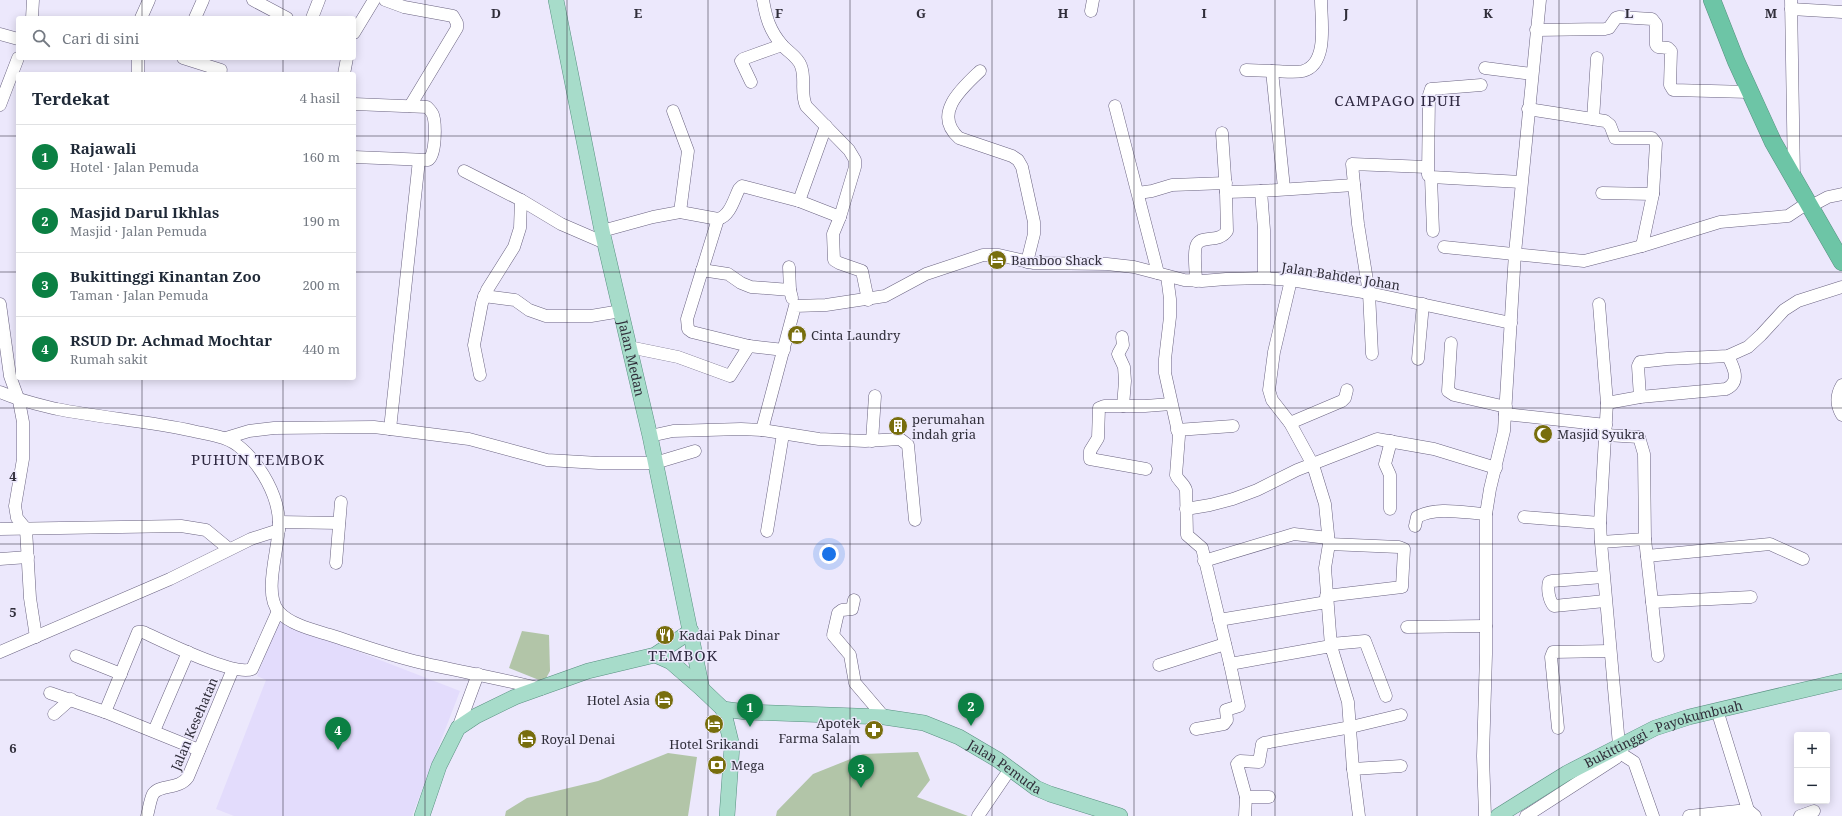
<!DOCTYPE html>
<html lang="id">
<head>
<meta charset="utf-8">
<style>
	:root { --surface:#fff; --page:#f2f2f3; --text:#1f2937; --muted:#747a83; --line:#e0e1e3; --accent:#0b8043 }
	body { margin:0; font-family:"Noto Serif",serif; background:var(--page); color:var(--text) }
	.controls { position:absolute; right:12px; bottom:12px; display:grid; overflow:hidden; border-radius:4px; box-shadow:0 2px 10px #0003 }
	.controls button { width:36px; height:36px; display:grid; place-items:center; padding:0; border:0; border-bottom:1px solid var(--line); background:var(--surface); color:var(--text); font:20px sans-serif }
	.you { position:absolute; left:829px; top:554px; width:14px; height:14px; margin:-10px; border:3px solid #fff; border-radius:50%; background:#1a73e8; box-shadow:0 0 0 6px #1a73e833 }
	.badge { display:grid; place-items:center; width:26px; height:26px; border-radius:50%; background:var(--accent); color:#fff; font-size:13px; font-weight:700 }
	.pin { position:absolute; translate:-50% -33px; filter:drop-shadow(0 1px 2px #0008) }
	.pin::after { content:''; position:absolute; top:21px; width:14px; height:12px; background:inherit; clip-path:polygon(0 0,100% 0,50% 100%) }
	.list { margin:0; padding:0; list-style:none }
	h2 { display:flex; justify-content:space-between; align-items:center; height:52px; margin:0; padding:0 16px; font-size:17px }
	h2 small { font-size:13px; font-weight:400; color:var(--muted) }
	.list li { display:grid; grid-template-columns:26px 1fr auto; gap:12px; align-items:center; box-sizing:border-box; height:64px; padding:0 16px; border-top:1px solid var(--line) }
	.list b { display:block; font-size:15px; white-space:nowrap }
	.list p { margin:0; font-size:13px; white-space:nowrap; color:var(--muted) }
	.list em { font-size:13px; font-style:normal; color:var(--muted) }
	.icon { flex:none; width:22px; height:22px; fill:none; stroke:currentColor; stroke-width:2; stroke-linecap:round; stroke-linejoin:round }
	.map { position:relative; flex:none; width:1842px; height:816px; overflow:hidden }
	.search { position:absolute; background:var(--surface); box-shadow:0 2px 10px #0003; left:16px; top:16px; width:340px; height:44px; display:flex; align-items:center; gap:10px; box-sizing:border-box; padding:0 14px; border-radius:4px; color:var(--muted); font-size:15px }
	.panel { position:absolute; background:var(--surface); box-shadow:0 2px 10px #0003; left:16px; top:72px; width:340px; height:308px; border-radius:4px }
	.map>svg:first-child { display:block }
</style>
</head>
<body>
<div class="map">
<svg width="1842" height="816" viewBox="0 0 1842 816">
	<rect width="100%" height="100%" fill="#ece8fc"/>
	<path fill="#e3dcfc" d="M279 621 460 691 412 816H234L216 809 266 680 257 676Z"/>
	<g fill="#b2c5a8">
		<path d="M522 631 549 635 550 671 544 682 509 668Z"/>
		<path d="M918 752 930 780 917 797 968 816H776L777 811 813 774 863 754Z"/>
		<path d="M668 753 697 757 688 816H505L506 811 527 798 598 781Z"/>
	</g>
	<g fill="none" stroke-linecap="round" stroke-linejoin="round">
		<defs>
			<g id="minor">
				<path d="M253 0 287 18"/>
				<path d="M385 0 404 7 453 16 457 23V28L410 106"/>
				<path d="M763 0C766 18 770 31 782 45 788 52 798 57 801 66 806 79 800 92 806 106L849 150 855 160V167L840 217 833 234 834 260 839 263 862 271 868 300"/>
				<path d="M1791 0 1794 178"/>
				<path d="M1791 9 1842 12"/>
				<path d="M1091 11 1093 0"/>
				<path d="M32 18 33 0"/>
				<path d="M141 18 149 0"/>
				<path d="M195 18 203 0"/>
				<path d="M312 18 319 0"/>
				<path d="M1536 30 1605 29 1609 28 1616 18 1619 17 1652 19 1656 24V45L1658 47 1668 48 1671 51 1670 85 1673 90 1749 92"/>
				<path d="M354 33 374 0"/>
				<path d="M0 34 18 39"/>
				<path d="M138 58V74"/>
				<path d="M183 58 221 70"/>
				<path d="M1485 68 1532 74"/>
				<path d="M1246 70 1272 71"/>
				<path d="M980 71C962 88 932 114 959 138L1012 156 1018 160 1022 167 1034 222V234L1027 262"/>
				<path d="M344 74 347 58"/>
				<path d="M751 82 741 61 743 59 782 45"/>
				<path d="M1481 85 1431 89 1429 95 1428 175 1431 177 1521 182"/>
				<path d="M354 104 427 107C429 109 432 112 433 115 436 124 436 156 428 160L354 157"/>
				<path d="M0 105 18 58"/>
				<path d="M1115 106 1158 273"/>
				<path d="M1528 109 1605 121 1610 125 1615 138H1652L1656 143 1653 194 1642 246"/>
				<path d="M673 111 688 151 680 212"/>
				<path d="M1593 119 1597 58"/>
				<path d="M464 171 521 200 561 224 605 243"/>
				<path d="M1431 177 1433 231"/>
				<path d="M1284 188 1272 71C1282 71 1294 73 1303 71 1329 64 1321 20 1321 0"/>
				<path d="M1226 192 1261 191"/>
				<path d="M1138 193 1152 191 1172 185 1226 183"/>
				<path d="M1602 193 1653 194"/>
				<path d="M799 201 826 126"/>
				<path d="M1811 206 1828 197 1842 194"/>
				<path d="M718 219 687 319 688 329 692 332 749 346 784 350"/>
				<path d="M602 231 653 217 680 212 718 219C730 216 734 199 739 189L742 186 799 201 840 217"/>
				<path d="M1444 247 1584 261 1642 246 1720 222 1788 216 1809 202"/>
				<path d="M789 267 790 290 792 298"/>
				<path d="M702 270 728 274 741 283 751 287 790 290"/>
				<path d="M1167 276 1170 299V317L1165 359V373L1179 436 1176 475C1178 481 1184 483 1186 490L1187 535 1202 548 1230 664 1331 646 1348 702 1353 769 1359 816"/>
				<path d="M1264 278V230L1261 191 1354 185"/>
				<path d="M1291 280 1274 352 1269 390 1272 400 1290 423 1313 465 1325 504 1329 544 1325 568 1331 646"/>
				<path d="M1196 281C1196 273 1193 250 1197 244 1203 235 1219 243 1227 231L1226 192 1222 133"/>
				<path d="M484 296 515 300 529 310 546 316H591L621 311"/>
				<path d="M0 304 10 376 19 401 23 422V459L15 506 17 518 26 529 30 598 36 637"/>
				<path d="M1599 304 1607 403 1600 523 1601 542 1619 745"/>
				<path d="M1122 337 1123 345 1118 354 1124 367 1125 381 1123 406"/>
				<path d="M1451 343 1448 391 1454 395 1506 407"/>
				<path d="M629 347 678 357 730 376 749 346"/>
				<path d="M1372 354 1369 293 1358 224 1352 164 1427 167"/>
				<path d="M1418 359 1423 304"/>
				<path d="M480 375 474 345 482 303 487 290 514 247 520 228 521 200"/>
				<path d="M1842 385C1836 395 1836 405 1842 415"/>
				<path d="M0 392C20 401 36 404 57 409 102 418 148 421 193 431 210 435 228 436 242 449 261 466 278 495 279 522 280 546 262 593 279 612 291 625 314 630 330 635 358 644 386 654 414 661 456 671 499 678 541 689"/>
				<path d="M1640 397 1638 366 1640 362 1667 359 1728 356 1748 347 1761 335 1784 310 1798 301 1842 287"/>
				<path d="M1607 403 1640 397 1726 389C1741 382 1734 368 1728 356"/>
				<path d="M1505 414 1606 425"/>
				<path d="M1290 423 1342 401 1345 398 1347 390"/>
				<path d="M390 429 419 160"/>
				<path d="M762 430 795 306 826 305 885 296 926 274 983 255H999L1033 263 1107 264 1134 267 1184 280 1202 281 1226 279 1264 278 1291 280 1369 293 1511 323"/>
				<path d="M1177 430 1233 426"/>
				<path d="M1606 435 1639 437 1644 454 1645 539 1658 656"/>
				<path d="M650 436 673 431 741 429 762 430 819 439 865 441 900 439 908 445 915 520"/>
				<path d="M226 438 249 431 274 428 374 427 469 439 547 460 599 463H655L695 451"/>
				<path d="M872 441 875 396"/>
				<path d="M1146 469 1090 459V451L1098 438 1099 408 1104 406H1145L1171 404"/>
				<path d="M1186 509 1210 505 1233 499 1257 490 1297 470 1377 439 1434 449 1496 468"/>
				<path d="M1390 509V475L1385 464 1391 441"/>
				<path d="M1524 517 1600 523"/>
				<path d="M279 522 339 523"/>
				<path d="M1415 526 1417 517C1437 506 1465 513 1486 514"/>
				<path d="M0 529 181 526 206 530 229 549"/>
				<path d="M767 531 783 434"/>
				<path d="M1601 542 1645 539"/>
				<path d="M1647 556 1770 544 1803 559"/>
				<path d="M0 559 28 557"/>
				<path d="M1204 561 1294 534 1328 538"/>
				<path d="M336 563 341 502"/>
				<path d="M1603 577 1552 581 1549 582C1547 589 1549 601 1554 606L1605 601"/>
				<path d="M1326 596 1402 587 1404 549 1399 547 1329 544"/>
				<path d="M854 600 852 609 842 610 838 613 833 635 850 655 855 683 884 717"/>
				<path d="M1652 602 1751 597"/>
				<path d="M1219 620 1327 602"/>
				<path d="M1407 627 1486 626"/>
				<path d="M1331 644 1365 641 1386 696"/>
				<path d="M0 652 170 579 251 539 279 530"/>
				<path d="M76 656 121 674"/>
				<path d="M1159 665 1225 644"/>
				<path d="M50 693 105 712 199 750"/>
				<path d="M1717 710 1748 810 1755 816"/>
				<path d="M105 712 138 632H143C163 641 234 677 252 669L278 611"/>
				<path d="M54 714 71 699"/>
				<path d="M458 728 478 674"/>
				<path d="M1558 728 1551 657 1553 652 1610 651"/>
				<path d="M1196 729 1224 724 1227 720 1226 710 1239 706 1230 664"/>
				<path d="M154 731 188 652"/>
				<path d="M1620 753 1634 762 1653 816"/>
				<path d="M1353 769 1401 766"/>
				<path d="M1246 797H1269"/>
				<path d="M147 816C149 809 150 800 153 794 160 784 179 790 188 777L233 669"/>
				<path d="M978 816 1010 769"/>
				<path d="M1245 816 1246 797 1237 764 1240 761 1259 762 1262 744 1264 743 1351 727 1401 715"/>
				<path d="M1485 816 1483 756 1486 654V514L1490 489 1504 431 1515 253 1540 0"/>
				<path d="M1526 816 1616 758 1627 742"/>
				<path d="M1689 816 1748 810"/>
				<path d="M1800 816 1814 811"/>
			</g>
			<g id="major">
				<path id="s1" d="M556 0 602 231 650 436 702 689 723 709"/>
				<path d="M655 655 671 662 702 689"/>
				<path id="s2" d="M723 709 746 712 884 717 924 723 959 737 998 760 1036 788 1050 794 1120 816"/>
				<path d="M723 709 732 746 727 816"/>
				<path d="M422 816 439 766 458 728 476 716 515 697 588 671 655 655 691 631"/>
				<path id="s3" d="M1498 816 1567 773 1655 728 1689 717 1842 681"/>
			</g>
			<path id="highway" d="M1712 0 1736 61 1773 142 1842 262"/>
		</defs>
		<use href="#minor" stroke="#6a6380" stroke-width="13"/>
		<use href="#major" stroke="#589080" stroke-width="16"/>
		<use href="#highway" stroke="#589080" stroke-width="18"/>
		<use href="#minor" stroke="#fff" stroke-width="12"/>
		<use href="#major" stroke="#a7dcca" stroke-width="15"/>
		<use href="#highway" stroke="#6dc5a6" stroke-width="17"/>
	</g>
	<path fill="none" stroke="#302e3a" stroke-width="1" stroke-opacity="0.55" d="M142 0V18M283 0V18M425 0V816M567 0V816M708 0V816M850 0V816M992 0V816M1134 0V816M1275 0V816M1417 0V816M1559 0V816M1700 0V816M142 58V74M283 58V74M0 136H18M354 136H1842M0 272H18M354 272H1842M142 378V816M283 378V816M0 408H1842M0 544H1842M0 680H1842"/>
	<defs>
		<symbol id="hotel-disc" viewBox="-11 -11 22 22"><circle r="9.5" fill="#786e0d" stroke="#ece8fc"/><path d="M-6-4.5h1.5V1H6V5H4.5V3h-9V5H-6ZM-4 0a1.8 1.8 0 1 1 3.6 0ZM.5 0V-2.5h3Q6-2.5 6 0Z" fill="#fff"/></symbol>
		<symbol id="shop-disc" viewBox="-11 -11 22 22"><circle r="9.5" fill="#786e0d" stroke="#ece8fc"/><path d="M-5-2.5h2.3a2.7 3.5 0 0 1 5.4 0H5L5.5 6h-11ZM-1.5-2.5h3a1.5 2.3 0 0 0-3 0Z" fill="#fff"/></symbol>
		<symbol id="building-disc" viewBox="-11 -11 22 22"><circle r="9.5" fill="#786e0d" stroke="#ece8fc"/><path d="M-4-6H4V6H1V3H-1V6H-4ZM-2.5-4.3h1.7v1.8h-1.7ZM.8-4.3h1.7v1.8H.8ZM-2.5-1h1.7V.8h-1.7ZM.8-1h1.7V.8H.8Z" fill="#fff"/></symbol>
		<symbol id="mosque-disc" viewBox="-11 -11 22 22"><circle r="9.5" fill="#786e0d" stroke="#ece8fc"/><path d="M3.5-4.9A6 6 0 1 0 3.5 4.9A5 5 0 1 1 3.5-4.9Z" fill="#fff"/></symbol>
		<symbol id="restaurant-disc" viewBox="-11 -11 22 22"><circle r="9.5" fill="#786e0d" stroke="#ece8fc"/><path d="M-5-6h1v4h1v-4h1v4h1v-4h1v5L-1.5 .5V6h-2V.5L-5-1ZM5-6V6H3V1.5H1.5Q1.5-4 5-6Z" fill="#fff"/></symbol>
		<symbol id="pharmacy-disc" viewBox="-11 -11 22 22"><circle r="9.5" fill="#786e0d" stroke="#ece8fc"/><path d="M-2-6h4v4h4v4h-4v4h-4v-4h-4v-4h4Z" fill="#fff"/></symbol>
		<symbol id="bank-disc" viewBox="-11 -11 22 22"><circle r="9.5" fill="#786e0d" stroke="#ece8fc"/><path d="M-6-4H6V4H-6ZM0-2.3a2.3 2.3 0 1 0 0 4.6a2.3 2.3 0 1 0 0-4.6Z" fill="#fff"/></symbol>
	</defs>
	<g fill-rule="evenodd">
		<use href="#hotel-disc" x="986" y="249" width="22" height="22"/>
		<use href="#shop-disc" x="786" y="324" width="22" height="22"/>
		<use href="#building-disc" x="887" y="415" width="22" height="22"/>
		<use href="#mosque-disc" x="1532" y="423" width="22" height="22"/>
		<use href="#restaurant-disc" x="654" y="624" width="22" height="22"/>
		<use href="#hotel-disc" x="653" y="689" width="22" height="22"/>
		<use href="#hotel-disc" x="703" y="713" width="22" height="22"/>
		<use href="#pharmacy-disc" x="863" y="719" width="22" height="22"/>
		<use href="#hotel-disc" x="516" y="728" width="22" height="22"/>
		<use href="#bank-disc" x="706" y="754" width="22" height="22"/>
	</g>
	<g text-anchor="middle" stroke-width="3" stroke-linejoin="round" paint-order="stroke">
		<g font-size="13" fill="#302e3a" stroke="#ece8fc" text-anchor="start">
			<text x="1011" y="265">Bamboo Shack</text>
			<text x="811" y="340">Cinta Laundry</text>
			<text x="912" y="424">perumahan<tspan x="912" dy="15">indah gria</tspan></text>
			<text x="1557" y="439">Masjid Syukra</text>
			<text x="679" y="640">Kadai Pak Dinar</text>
			<text x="650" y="705" text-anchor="end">Hotel Asia</text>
			<text x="860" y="728" text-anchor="end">Apotek<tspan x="860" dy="15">Farma Salam</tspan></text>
			<text x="541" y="744">Royal Denai</text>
			<text x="714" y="749" text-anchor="middle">Hotel Srikandi</text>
			<text x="731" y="770">Mega</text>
		</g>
		<g font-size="13" fill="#302e3a" stroke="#ece8fc">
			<text transform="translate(1341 276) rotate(9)" y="5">Jalan Bahder Johan</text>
			<text dy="5" stroke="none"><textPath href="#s1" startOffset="366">Jalan Medan</textPath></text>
			<text transform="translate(194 724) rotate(-67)" y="5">Jalan Kesehatan</text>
			<text dy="5" stroke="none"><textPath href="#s3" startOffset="186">Bukittinggi - Payokumbuah</textPath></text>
			<text dy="5" stroke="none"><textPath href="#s2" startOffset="294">Jalan Pemuda</textPath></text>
		</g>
		<g font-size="15" letter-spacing="1" fill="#2f2941" stroke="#ece8fc">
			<text x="1398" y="106">CAMPAGO IPUH</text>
			<text x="258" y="465">PUHUN TEMBOK</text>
			<text x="683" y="661">TEMBOK</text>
		</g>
	</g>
	<g font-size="13" text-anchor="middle" font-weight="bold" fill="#302e3a" stroke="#ece8fc" stroke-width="3" stroke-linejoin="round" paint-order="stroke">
		<text x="496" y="18">D</text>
		<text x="638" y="18">E</text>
		<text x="779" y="18">F</text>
		<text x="921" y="18">G</text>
		<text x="1063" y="18">H</text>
		<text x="1204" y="18">I</text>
		<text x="1346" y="18">J</text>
		<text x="1488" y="18">K</text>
		<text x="1629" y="18">L</text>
		<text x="1771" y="18">M</text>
		<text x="13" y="481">4</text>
		<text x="13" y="617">5</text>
		<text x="13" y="753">6</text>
	</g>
</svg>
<div class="controls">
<button>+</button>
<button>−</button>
</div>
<div class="you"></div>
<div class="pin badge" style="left:750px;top:727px">1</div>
<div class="pin badge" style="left:971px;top:726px">2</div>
<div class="pin badge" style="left:861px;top:788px">3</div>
<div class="pin badge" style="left:338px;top:750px">4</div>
<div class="search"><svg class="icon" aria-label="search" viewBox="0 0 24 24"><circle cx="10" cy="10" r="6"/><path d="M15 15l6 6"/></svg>Cari di sini</div>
<section class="panel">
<h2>Terdekat<small>4 hasil</small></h2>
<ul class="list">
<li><span class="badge">1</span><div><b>Rajawali</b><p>Hotel · Jalan Pemuda</p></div><em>160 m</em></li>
<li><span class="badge">2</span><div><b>Masjid Darul Ikhlas</b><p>Masjid · Jalan Pemuda</p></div><em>190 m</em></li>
<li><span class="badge">3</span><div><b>Bukittinggi Kinantan Zoo</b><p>Taman · Jalan Pemuda</p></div><em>200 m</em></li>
<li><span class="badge">4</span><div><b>RSUD Dr. Achmad Mochtar</b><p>Rumah sakit</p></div><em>440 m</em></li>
</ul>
</section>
</div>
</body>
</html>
